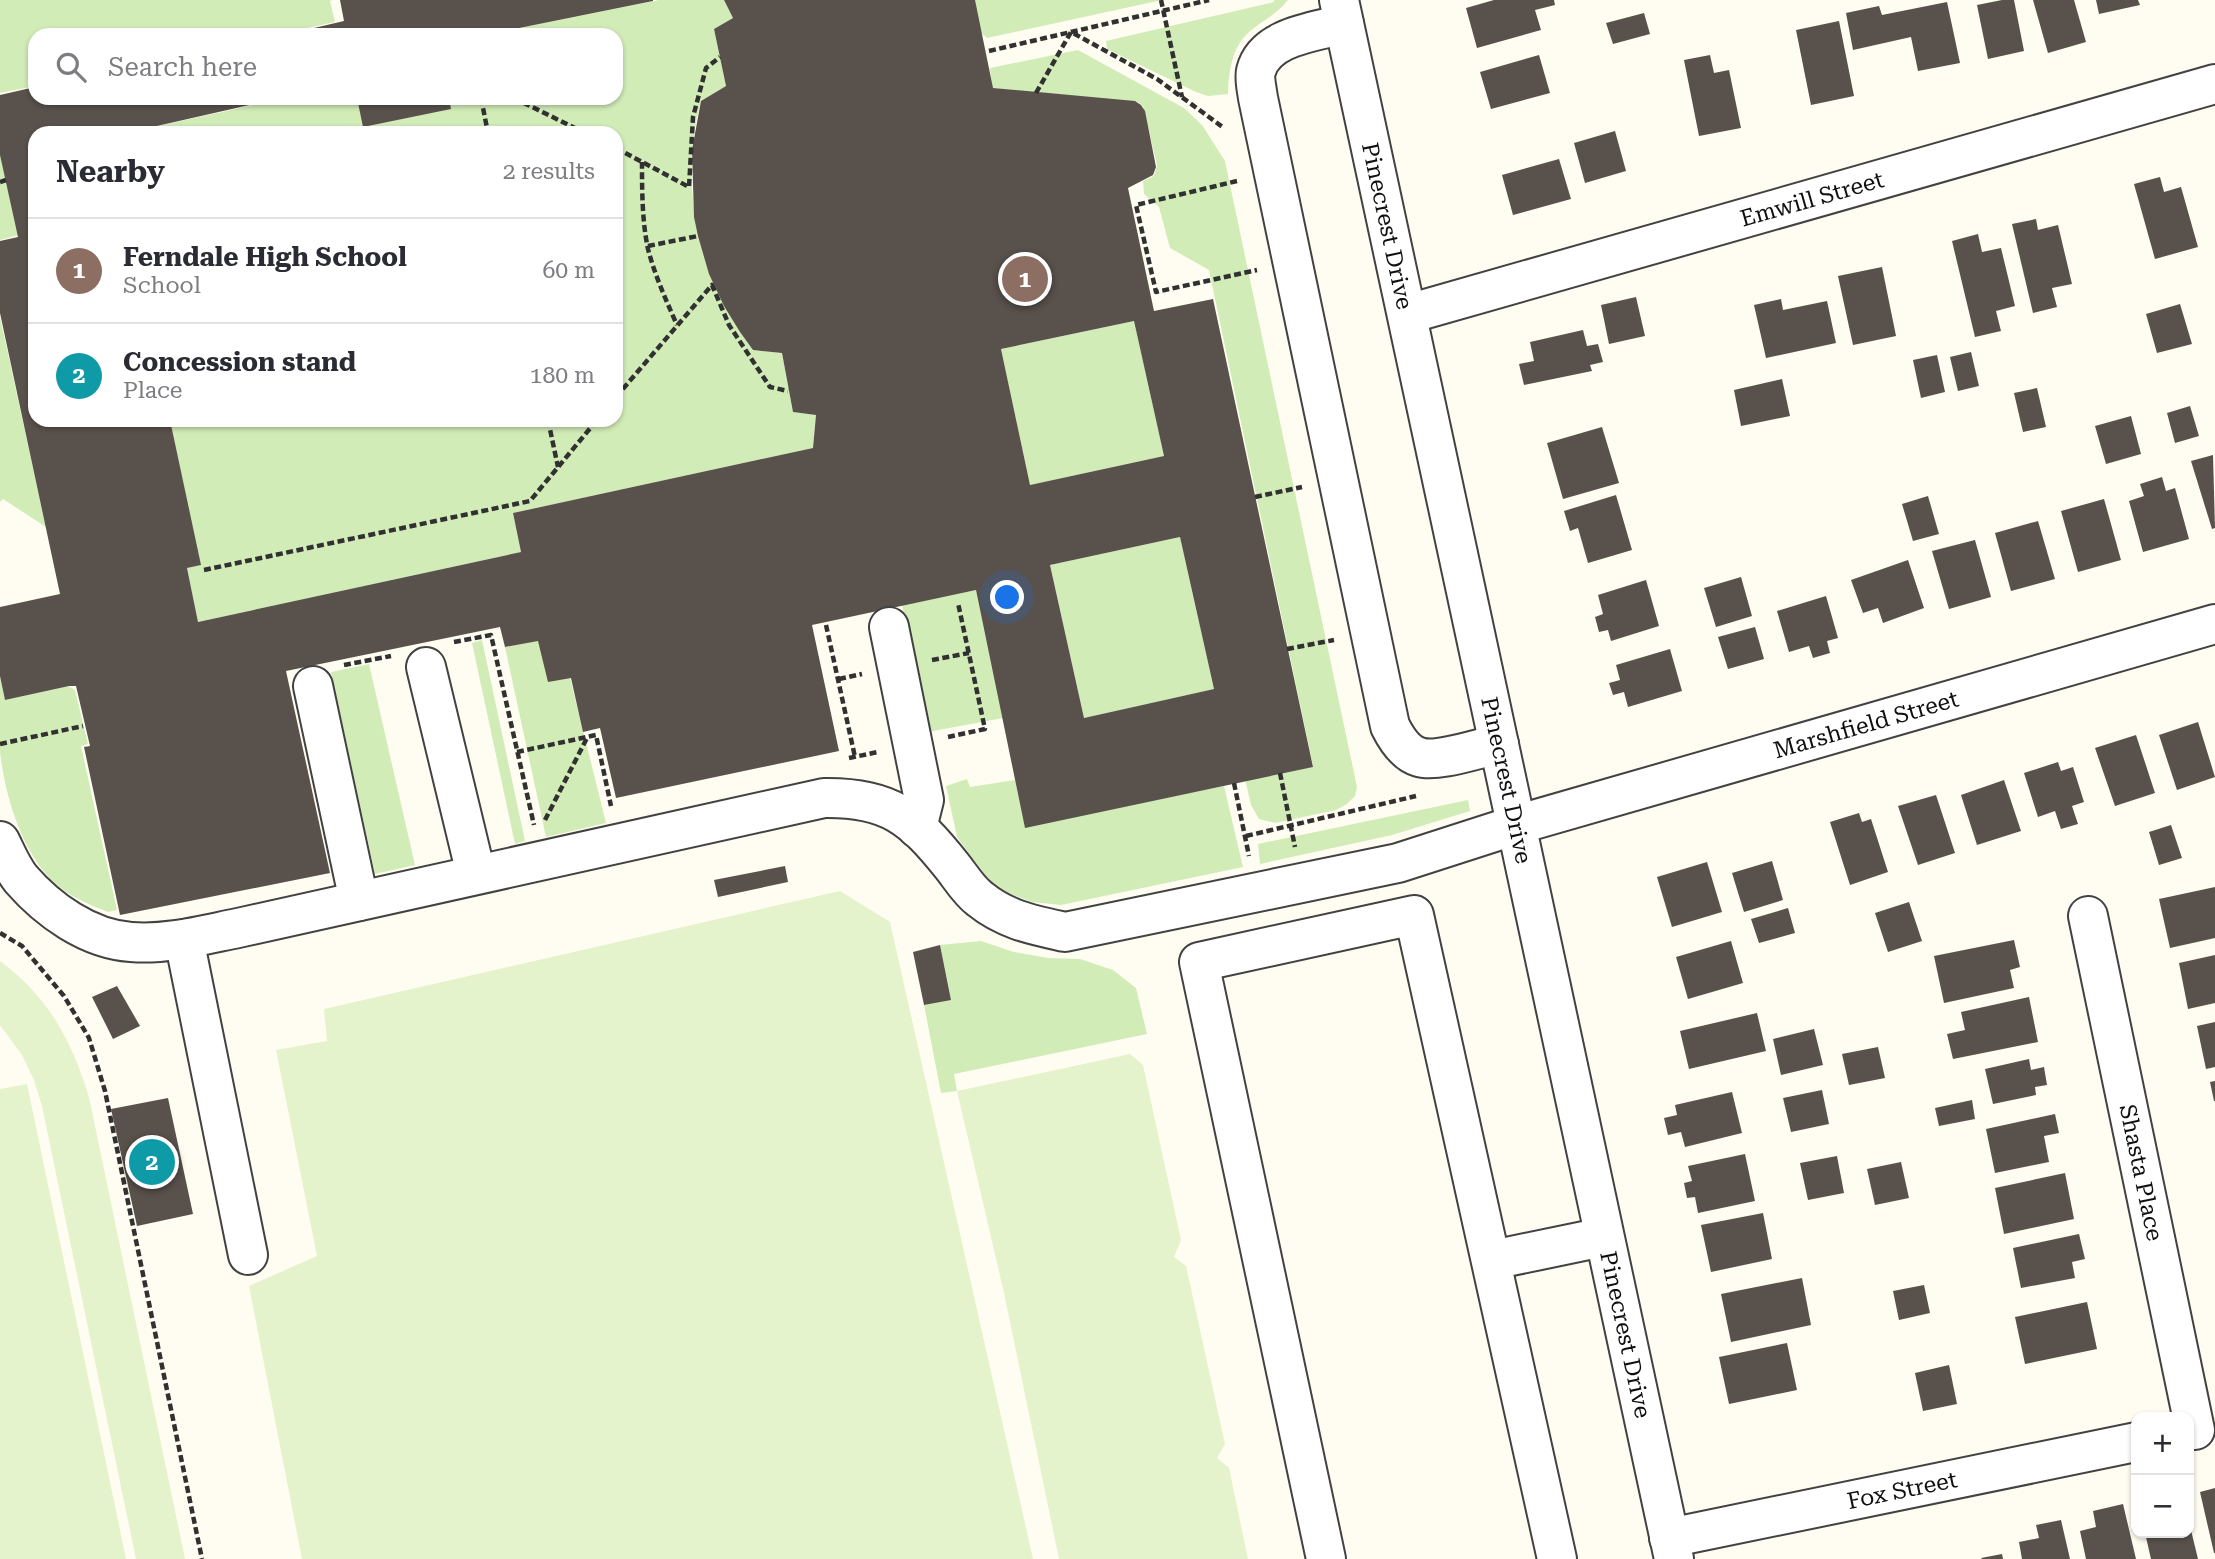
<!DOCTYPE html>
<html lang="en">
<head>
<meta charset="utf-8">
<style>
	:root { --surface:#fff; --page:#f2f2f3; --text:#2b2b33; --muted:#7c7c81; --line:#e1e1e2; --accent:#1a73e8 }
	body { margin:0; font-family:"Roboto Serif",serif; background:var(--page); color:var(--text) }
	.controls { position:absolute; right:21px; bottom:21px; display:grid; overflow:hidden; border-radius:14px; box-shadow:0 2px 5px #0004 }
	.controls button { width:63px; height:63px; display:grid; place-items:center; padding:0; border:0; border-bottom:2px solid var(--line); background:var(--surface); color:var(--text); font:35px sans-serif }
	.you { position:absolute; left:1008px; top:598px; width:24px; height:24px; margin:-18px; border:5px solid #fff; border-radius:50%; background:#1a73e8; box-shadow:0 0 0 10px #1a73e833 }
	.badge { display:grid; place-items:center; width:46px; height:46px; border-radius:50%; background:var(--accent); color:#fff; font-size:23px; font-weight:700 }
	.pin { position:absolute; translate:-50% -50%; border:4px solid #fff; box-shadow:0 2px 7px #0006 }
	.list { margin:0; padding:0; list-style:none }
	h2 { display:flex; justify-content:space-between; align-items:center; height:91px; margin:0; padding:0 28px; font-size:30px }
	h2 small { font-size:23px; font-weight:400; color:var(--muted) }
	.list li { display:grid; grid-template-columns:46px 1fr auto; gap:21px; align-items:center; box-sizing:border-box; height:105px; padding:0 28px; border-top:2px solid var(--line) }
	.list b { display:block; font-size:26px; white-space:nowrap }
	.list p { margin:0; font-size:23px; white-space:nowrap; color:var(--muted) }
	.list em { font-size:23px; font-style:normal; color:var(--muted) }
	.icon { flex:none; width:38px; height:38px; fill:none; stroke:currentColor; stroke-width:2; stroke-linecap:round; stroke-linejoin:round }
	.map { position:relative; flex:none; width:2215px; height:1559px; overflow:hidden }
	.search { position:absolute; background:var(--surface); box-shadow:0 2px 5px #0004; left:28px; top:28px; width:595px; height:77px; display:flex; align-items:center; gap:18px; box-sizing:border-box; padding:0 24px; border-radius:21px; color:var(--muted); font-size:26px }
	.panel { position:absolute; background:var(--surface); box-shadow:0 2px 5px #0004; left:28px; top:126px; width:595px; height:301px; border-radius:21px }
	.map>svg:first-child { display:block }
</style>
</head>
<body>
<div class="map">
<svg width="2215" height="1559" viewBox="0 0 2215 1559">
	<rect width="100%" height="100%" fill="#fffdf1"/>
	<g fill="#d2ecb8">
		<path d="M0 0H333L330 1 335 22 274 35H35V86L0 93Z"/>
		<path d="M659 0H724L733 18 714 29 726 86 701 101C677 189 700 277 753 350L782 353 793 412 816 415 813 448 513 513 521 552 198 622 187 568 200 565 170 420H616V133H126L285 98H616V35H485Z"/>
		<path d="M974 0H1162L987 38 980 32Z"/>
		<path d="M1274 0H1288C1275 16 1263 20 1249 32 1231 49 1229 71 1228 94L1208 96 1196 92 1107 49 1106 41 1274 2Z"/>
		<path d="M1078 50 1184 108 1202 125 1225 161 1357 787 1355 796 1347 804 1336 810 1275 823 1259 819 1251 805 1245 779 1313 766 1209 270 1170 248 1159 207 1144 194 1143 181 1154 176 1157 165 1143 106 1138 102 992 88 990 68Z"/>
		<path d="M0 152 19 235 0 240Z"/>
		<path d="M0 317 46 527 3 499 0 502Z"/>
		<path d="M1134 321 1164 456 1030 485 1001 349Z"/>
		<path d="M1180 537 1214 689 1084 718 1050 565Z"/>
		<path d="M976 590 1003 718 928 732 902 605Z"/>
		<path d="M482 640 525 841 515 844 472 643Z"/>
		<path d="M539 640 570 678 606 823 546 837 505 647Z"/>
		<path d="M369 664 415 865 375 874 331 672Z"/>
		<path d="M0 676 5 700 68 686 75 690 88 744 81 746 117 910 108 912C90 905 71 897 56 884 22 854 5 796 0 752 0 728 0 701 0 676Z"/>
		<path d="M967 779 970 787 1015 780 1025 826 1224 786 1243 867 1061 905 1032 902 1005 892 988 879 957 837 946 786Z"/>
		<path d="M1468 800 1470 811 1392 835 1260 864 1258 844Z"/>
		<path d="M981 941 1014 952 1048 958 1080 959 1113 970 1136 988 1147 1034 954 1074 957 1091 941 1093 924 1005 951 999 940 945Z"/>
	</g>
	<g fill="#e4f3cb">
		<path d="M840 891 890 922 1033 1559H302L249 1286 317 1256 276 1050 327 1041 324 1009Z"/>
		<path d="M0 961C49 998 71 1039 89 1097L185 1559H136L42 1106 34 1080 22 1055 0 1025Z"/>
		<path d="M1130 1054 1143 1065 1181 1240 1174 1257 1186 1266 1225 1444 1217 1458 1229 1468 1248 1559H1059L1004 1293 957 1091Z"/>
		<path d="M27 1084 126 1559H0V1089Z"/>
	</g>
	<g fill="#59514b" fill-rule="evenodd">
		<path d="M340 0H653V1L485 35H284L344 21Z"/>
		<path d="M724 0H975L993 88 1135 101 1141 105 1145 111 1156 167 1153 175 1128 188 1154 311 1213 299 1313 767 1025 828 976 590 812 625 839 751 616 798 600 728 583 732 571 678 548 682 538 641 505 647 500 627 286 671 330 873 120 915 84 747 90 746 76 686H69L5 700 0 676V607L60 594 0 313V241L18 237 0 155V95L35 87V98H280L126 133H35V420H170L201 565 187 568 198 622 521 552 513 513 813 448 816 415 793 412 782 353 753 350 740 332 724 306 709 274 698 236 694 217 692 150 701 101 726 86 714 29 733 18ZM1134 321 1164 456 1030 485 1001 349ZM1180 537 1214 689 1084 718 1050 565Z"/>
		<path d="M1494 0H1554L1555 5 1535 10 1541 30 1477 48 1466 8Z"/>
		<path d="M2002 0H2014L2024 51 1988 59 1977 5Z"/>
		<path d="M2033 0H2074L2086 42 2048 53Z"/>
		<path d="M2096 0H2138L2140 5 2099 14Z"/>
		<path d="M1947 2 1960 63 1918 71 1911 37 1853 50 1846 13 1879 6 1882 15Z"/>
		<path d="M1644 13 1650 34 1613 44 1606 23Z"/>
		<path d="M1839 21 1854 96 1811 105 1796 30Z"/>
		<path d="M1539 55 1550 93 1491 109 1480 72Z"/>
		<path d="M1710 55 1714 73 1729 70 1741 128 1699 136 1684 60Z"/>
		<path d="M357 98H449L451 109 363 127Z"/>
		<path d="M1615 131 1626 171 1585 183 1574 143Z"/>
		<path d="M1559 159 1571 199 1513 215 1502 175Z"/>
		<path d="M2160 177 2164 192 2181 187 2198 247 2155 259 2134 184Z"/>
		<path d="M2036 219 2038 230 2058 225 2072 284 2052 288 2057 307 2033 313 2012 224Z"/>
		<path d="M1978 234 1982 252 2001 248 2015 306 1996 311 2001 331 1975 337 1952 241Z"/>
		<path d="M1882 267 1896 336 1853 345 1838 276Z"/>
		<path d="M1636 297 1645 336 1609 344 1601 305Z"/>
		<path d="M1781 299 1783 310 1827 301 1836 343 1766 358 1754 305Z"/>
		<path d="M2180 304 2192 344 2157 353 2146 314Z"/>
		<path d="M1583 330 1587 346 1598 344 1603 362 1590 365 1592 371 1524 385 1519 364 1534 361 1530 342Z"/>
		<path d="M1971 352 1979 386 1958 391 1950 357Z"/>
		<path d="M1937 355 1945 392 1921 398 1913 360Z"/>
		<path d="M1782 379 1790 416 1741 426 1734 390Z"/>
		<path d="M2037 388 2046 427 2023 432 2014 393Z"/>
		<path d="M2190 406 2199 436 2175 443 2167 413Z"/>
		<path d="M2131 416 2141 454 2106 464 2095 426Z"/>
		<path d="M1602 427 1619 483 1563 499 1547 443Z"/>
		<path d="M2213 455 2215 528 2212 529 2191 461Z"/>
		<path d="M2162 477 2166 491 2175 488 2189 539 2143 552 2129 501 2144 496 2140 484Z"/>
		<path d="M1616 495 1632 550 1588 563 1578 528 1570 531 1564 511Z"/>
		<path d="M1928 496 1939 534 1913 541 1902 504Z"/>
		<path d="M2104 499 2121 560 2078 572 2061 511Z"/>
		<path d="M2038 521 2055 579 2011 591 1995 533Z"/>
		<path d="M1975 540 1991 597 1949 609 1932 551Z"/>
		<path d="M1908 560 1924 608 1883 623 1878 608 1863 613 1851 580Z"/>
		<path d="M1741 577 1752 616 1716 627 1704 588Z"/>
		<path d="M1646 580 1659 626 1611 641 1608 630 1599 632 1595 617 1603 614 1598 595Z"/>
		<path d="M1826 596 1838 638 1827 641 1830 653 1813 658 1809 646 1789 652 1777 611Z"/>
		<path d="M1755 627 1764 659 1728 669 1718 637Z"/>
		<path d="M1670 649 1682 691 1628 707 1624 692 1613 695 1609 683 1620 680 1616 665Z"/>
		<path d="M2198 722 2215 777 2177 790 2159 735Z"/>
		<path d="M2136 735 2155 793 2115 806 2095 748Z"/>
		<path d="M2058 762 2061 771 2073 767 2084 802 2072 806 2078 824 2061 829 2055 811 2038 817 2024 773Z"/>
		<path d="M2004 780 2021 831 1977 845 1961 795Z"/>
		<path d="M1936 795 1955 853 1918 865 1898 806Z"/>
		<path d="M1859 813 1862 822 1871 819 1888 872 1850 885 1830 822Z"/>
		<path d="M2171 825 2182 858 2159 865 2149 832Z"/>
		<path d="M1772 861 1783 900 1744 912 1732 873Z"/>
		<path d="M1707 862 1722 912 1672 927 1657 877Z"/>
		<path d="M785 866 788 882 718 897 714 880Z"/>
		<path d="M2215 887V938L2170 948 2159 899Z"/>
		<path d="M1909 902 1922 941 1888 952 1875 913Z"/>
		<path d="M1788 908 1795 933 1759 943 1751 919Z"/>
		<path d="M2014 940 2020 967 2010 970 2014 988 1944 1003 1934 956Z"/>
		<path d="M1731 941 1743 983 1688 999 1676 957Z"/>
		<path d="M940 945 951 1000 924 1005 913 952Z"/>
		<path d="M2215 955V1003L2188 1009 2179 963Z"/>
		<path d="M117 986 140 1026 113 1039 92 997Z"/>
		<path d="M2029 997 2038 1042 1953 1059 1947 1034 1965 1030 1961 1012Z"/>
		<path d="M1757 1013 1766 1051 1689 1069 1680 1031Z"/>
		<path d="M2215 1022V1067L2206 1069 2197 1026Z"/>
		<path d="M1814 1029 1823 1065 1781 1075 1773 1039Z"/>
		<path d="M1878 1047 1885 1078 1849 1085 1842 1054Z"/>
		<path d="M2029 1059 2031 1070 2044 1067 2047 1085 2035 1087 2036 1095 1993 1104 1985 1069Z"/>
		<path d="M2215 1081V1101H2214L2210 1082Z"/>
		<path d="M1822 1090 1829 1124 1791 1132 1783 1098Z"/>
		<path d="M1732 1092 1742 1133 1685 1147 1681 1132 1668 1135 1664 1118 1677 1115 1675 1105Z"/>
		<path d="M168 1098 193 1214 137 1226 111 1109Z"/>
		<path d="M1972 1100 1975 1119 1939 1126 1935 1108Z"/>
		<path d="M2055 1114 2059 1133 2044 1136 2049 1162 1995 1173 1986 1129Z"/>
		<path d="M1745 1154 1755 1201 1698 1213 1695 1197 1687 1198 1684 1183 1692 1181 1688 1166Z"/>
		<path d="M1837 1156 1844 1193 1808 1200 1800 1163Z"/>
		<path d="M1901 1162 1909 1198 1875 1205 1867 1169Z"/>
		<path d="M2065 1173 2074 1219 2004 1234 1995 1188Z"/>
		<path d="M1763 1213 1772 1259 1711 1272 1701 1225Z"/>
		<path d="M2079 1234 2085 1259 2072 1262 2075 1278 2021 1288 2013 1248Z"/>
		<path d="M1802 1278 1811 1325 1731 1342 1721 1294Z"/>
		<path d="M1924 1285 1930 1313 1899 1320 1893 1291Z"/>
		<path d="M2087 1302 2097 1349 2025 1364 2015 1317Z"/>
		<path d="M1787 1343 1797 1390 1729 1404 1719 1357Z"/>
		<path d="M1949 1365 1957 1404 1923 1411 1915 1373Z"/>
		<path d="M2215 1488V1553H2214L2200 1492Z"/>
		<path d="M2123 1504 2136 1559H2086L2080 1531 2096 1527 2093 1511Z"/>
		<path d="M2061 1520 2070 1559H2022L2019 1542 2039 1538 2036 1525Z"/>
		<path d="M2189 1522 2198 1559H2151L2145 1533H2189Z"/>
		<path d="M2002 1554 2003 1559H1982L1981 1558Z"/>
	</g>
	<g fill="none" stroke-linecap="round" stroke-linejoin="round">
		<defs>
			<g id="minor">
				<path id="s1" d="M1339 0 1674 1559"/>
				<path d="M1344 24C1315 32 1265 36 1256 71 1254 78 1257 90 1258 98L1390 726C1396 738 1405 753 1419 757 1437 763 1479 748 1499 744"/>
				<path id="s2" d="M1408 314 2215 84"/>
				<path d="M889 627 924 800 917 828"/>
				<path d="M426 667 476 874"/>
				<path d="M313 686 359 901"/>
				<path id="s3" d="M0 841C6 853 12 868 21 879 48 910 88 939 131 942 166 945 203 935 238 928L824 798C889 797 913 817 952 866 960 876 969 891 980 899 1006 920 1033 925 1065 932L1398 863 1516 825 2215 624"/>
				<path id="s4" d="M2088 916 2195 1430"/>
				<path d="M184 939 248 1255"/>
				<path d="M1492 1260 1603 1237"/>
				<path id="s5" d="M1669 1538 2136 1442"/>
				<path d="M1326 1559 1199 962 1414 915 1557 1559"/>
			</g>
		</defs>
		<use href="#minor" stroke="#424242" stroke-width="42"/>
		<g stroke="#313131" stroke-width="4.5" stroke-dasharray="7 3.5" stroke-linecap="butt">
			<path d="M1161 0 1182 97"/>
			<path d="M989 51 1209 0"/>
			<path d="M1036 93 1071 32 1157 79 1224 128"/>
			<path d="M481 98 488 133"/>
			<path d="M514 98 585 133"/>
			<path d="M616 148 689 187 693 117 706 68 720 57"/>
			<path d="M642 162C642 190 642 221 648 249 655 276 666 300 677 325"/>
			<path d="M1237 181 1136 205 1156 292 1257 270"/>
			<path d="M0 182 6 180"/>
			<path d="M648 246 698 236"/>
			<path d="M616 397 712 285 729 325 770 387 788 391"/>
			<path d="M548 420 558 467"/>
			<path d="M1255 497 1302 487"/>
			<path d="M204 570 530 501 597 420"/>
			<path d="M826 625 855 757"/>
			<path d="M454 642 491 635 534 825"/>
			<path d="M1287 649 1334 640"/>
			<path d="M932 660 969 653"/>
			<path d="M344 665 391 656"/>
			<path d="M839 679 862 674"/>
			<path d="M948 737 985 729 958 603"/>
			<path d="M0 744 83 726"/>
			<path d="M517 752 596 735 611 806"/>
			<path d="M849 758 878 752"/>
			<path d="M1280 773 1295 847"/>
			<path d="M1234 783 1249 856"/>
			<path d="M545 820 587 738"/>
			<path d="M1246 836 1416 796"/>
			<path d="M0 933 22 946 64 996 89 1038 105 1091 202 1559"/>
		</g>
		<use href="#minor" stroke="#fff" stroke-width="38"/>
	</g>
	<g text-anchor="middle" stroke-width="7" stroke-linejoin="round" paint-order="stroke">
		<g font-size="23" fill="#0f0f0f" stroke="#fff">
			<text dy="8" stroke="none"><textPath href="#s2" startOffset="420">Emwill Street</textPath></text>
			<text dy="8" stroke="none"><textPath href="#s1" startOffset="231">Pinecrest Drive</textPath></text>
			<text dy="8" stroke="none"><textPath href="#s3" startOffset="1998">Marshfield Street</textPath></text>
			<text dy="8" stroke="none"><textPath href="#s1" startOffset="798">Pinecrest Drive</textPath></text>
			<text dy="8" stroke="none"><textPath href="#s4" startOffset="262">Shasta Place</textPath></text>
			<text dy="8" stroke="none"><textPath href="#s1" startOffset="1365">Pinecrest Drive</textPath></text>
			<text dy="8" stroke="none"><textPath href="#s5" startOffset="238">Fox Street</textPath></text>
		</g>
	</g>
</svg>
<div class="controls">
<button>+</button>
<button>−</button>
</div>
<div class="you"></div>
<div class="pin badge" style="left:1025px;top:279px;background:#8d6e63">1</div>
<div class="pin badge" style="left:152px;top:1162px;background:#0f9aa8">2</div>
<div class="search"><svg class="icon" aria-label="search" viewBox="0 0 24 24"><circle cx="10" cy="10" r="6"/><path d="M15 15l6 6"/></svg>Search here</div>
<section class="panel">
<h2>Nearby<small>2 results</small></h2>
<ul class="list">
<li><span class="badge" style="background:#8d6e63">1</span><div><b>Ferndale High School</b><p>School</p></div><em>60 m</em></li>
<li><span class="badge" style="background:#0f9aa8">2</span><div><b>Concession stand</b><p>Place</p></div><em>180 m</em></li>
</ul>
</section>
</div>
</body>
</html>
